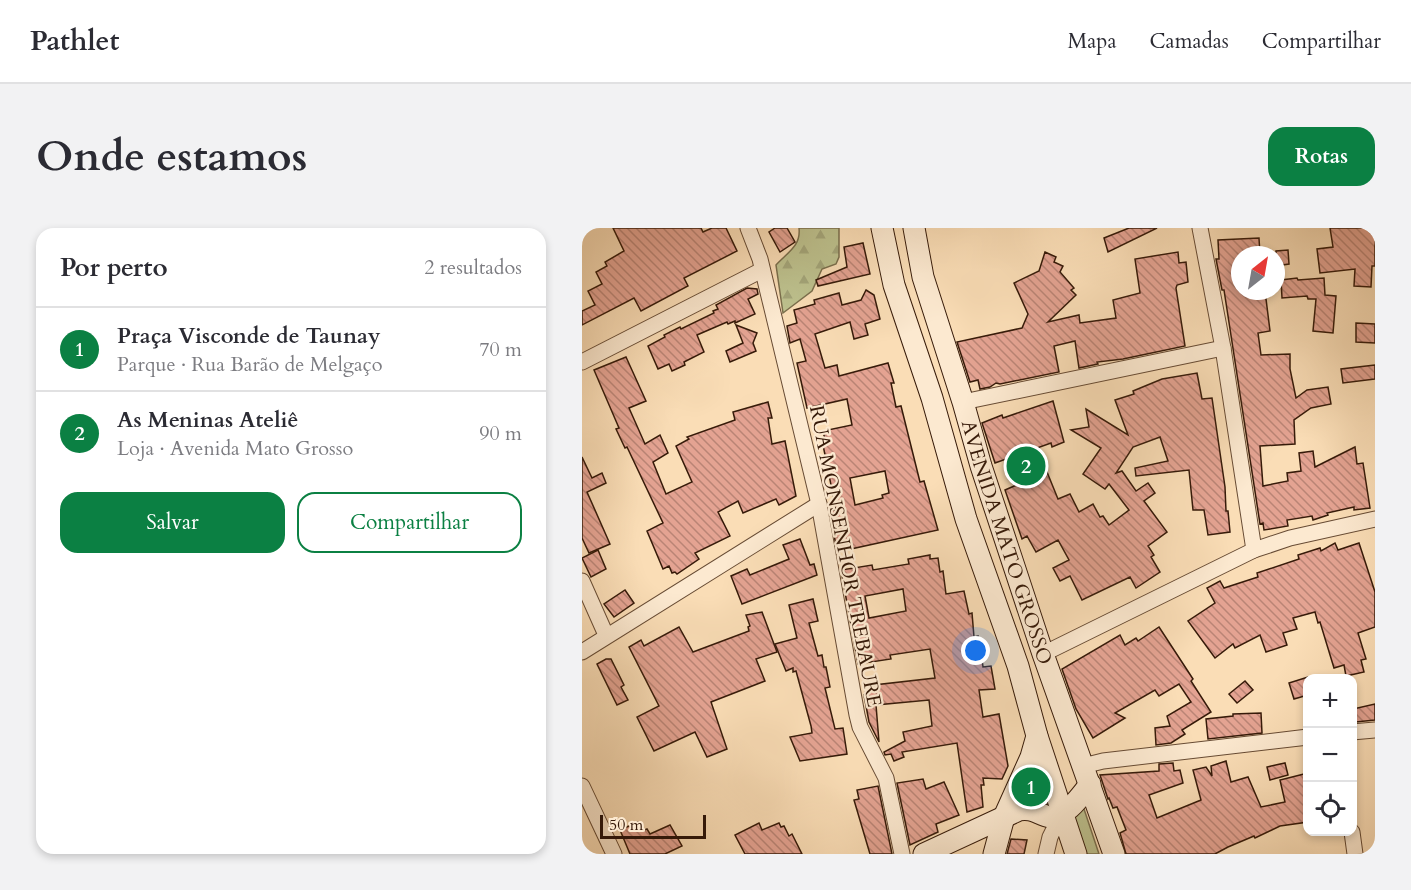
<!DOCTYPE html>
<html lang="pt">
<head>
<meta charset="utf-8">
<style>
	:root { --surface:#fff; --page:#f2f2f3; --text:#2b2b33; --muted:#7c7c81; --line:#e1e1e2; --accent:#0b8043 }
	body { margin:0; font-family:Cardo,serif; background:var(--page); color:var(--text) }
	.controls { position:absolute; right:18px; bottom:18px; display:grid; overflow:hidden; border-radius:12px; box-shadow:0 3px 9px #0003 }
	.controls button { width:54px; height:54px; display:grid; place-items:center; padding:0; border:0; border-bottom:2px solid var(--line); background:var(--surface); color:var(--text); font:30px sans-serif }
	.compass { position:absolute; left:649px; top:18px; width:54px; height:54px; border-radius:50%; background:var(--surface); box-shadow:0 3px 9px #0003; rotate:31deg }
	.scale { position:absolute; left:18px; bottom:15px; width:106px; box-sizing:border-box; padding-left:6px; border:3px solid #361a09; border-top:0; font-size:16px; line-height:21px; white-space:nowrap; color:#361a09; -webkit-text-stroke:4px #fce9d0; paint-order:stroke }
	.you { position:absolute; left:394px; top:423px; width:21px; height:21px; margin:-15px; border:4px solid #fff; border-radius:50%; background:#1a73e8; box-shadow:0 0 0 9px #1a73e833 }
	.badge { display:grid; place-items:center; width:39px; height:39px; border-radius:50%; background:var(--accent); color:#fff; font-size:20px; font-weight:700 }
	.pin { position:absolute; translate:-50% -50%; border:3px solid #fff; box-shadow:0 2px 6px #0006 }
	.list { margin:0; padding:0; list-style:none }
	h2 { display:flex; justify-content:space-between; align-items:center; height:78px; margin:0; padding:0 24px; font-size:26px }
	h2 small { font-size:20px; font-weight:400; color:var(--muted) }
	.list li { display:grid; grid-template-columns:39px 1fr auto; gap:18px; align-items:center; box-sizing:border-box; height:84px; padding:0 24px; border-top:2px solid var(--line) }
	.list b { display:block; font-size:22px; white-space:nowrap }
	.list p { margin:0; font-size:20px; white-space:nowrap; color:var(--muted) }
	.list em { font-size:20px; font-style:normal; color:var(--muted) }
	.actions { display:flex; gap:12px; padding:18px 24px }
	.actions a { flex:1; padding:14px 0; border:2px solid var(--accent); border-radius:18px; text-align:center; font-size:21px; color:var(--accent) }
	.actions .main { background:var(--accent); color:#fff }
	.icon { flex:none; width:33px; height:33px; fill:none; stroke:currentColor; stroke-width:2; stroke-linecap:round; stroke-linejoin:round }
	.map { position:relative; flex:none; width:793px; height:626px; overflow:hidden; border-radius:18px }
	header { display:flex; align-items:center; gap:36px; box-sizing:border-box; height:84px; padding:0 30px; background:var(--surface); border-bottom:2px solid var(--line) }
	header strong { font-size:28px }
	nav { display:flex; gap:33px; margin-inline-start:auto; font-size:21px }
	.intro { display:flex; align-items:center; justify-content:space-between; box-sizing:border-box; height:144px; padding:0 36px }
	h1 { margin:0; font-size:42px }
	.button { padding:15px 27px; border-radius:18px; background:var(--accent); color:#fff; font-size:21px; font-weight:700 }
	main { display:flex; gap:36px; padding:0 36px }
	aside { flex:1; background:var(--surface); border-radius:18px; box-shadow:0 3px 9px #0003 }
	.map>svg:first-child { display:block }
</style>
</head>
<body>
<header>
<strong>Pathlet</strong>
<nav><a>Mapa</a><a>Camadas</a><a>Compartilhar</a></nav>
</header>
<div class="intro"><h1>Onde estamos</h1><a class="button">Rotas</a></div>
<main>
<aside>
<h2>Por perto<small>2 resultados</small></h2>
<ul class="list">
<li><span class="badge">1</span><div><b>Praça Visconde de Taunay</b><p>Parque · Rua Barão de Melgaço</p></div><em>70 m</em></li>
<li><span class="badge">2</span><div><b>As Meninas Ateliê</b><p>Loja · Avenida Mato Grosso</p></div><em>90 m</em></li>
</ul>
<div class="actions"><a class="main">Salvar</a><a>Compartilhar</a></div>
</aside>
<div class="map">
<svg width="793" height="626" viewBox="0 0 793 626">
	<defs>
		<pattern id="forest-firs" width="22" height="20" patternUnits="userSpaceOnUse" patternTransform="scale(1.5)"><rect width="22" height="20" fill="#bdc18e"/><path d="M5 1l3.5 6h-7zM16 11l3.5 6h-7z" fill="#a3a579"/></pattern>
		<pattern id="building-back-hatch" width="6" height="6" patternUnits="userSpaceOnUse" patternTransform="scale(1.5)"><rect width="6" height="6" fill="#e4a392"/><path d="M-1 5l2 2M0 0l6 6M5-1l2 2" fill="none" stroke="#ba8475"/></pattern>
	</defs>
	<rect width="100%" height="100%" fill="#faddb6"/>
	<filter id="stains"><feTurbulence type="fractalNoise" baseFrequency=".00333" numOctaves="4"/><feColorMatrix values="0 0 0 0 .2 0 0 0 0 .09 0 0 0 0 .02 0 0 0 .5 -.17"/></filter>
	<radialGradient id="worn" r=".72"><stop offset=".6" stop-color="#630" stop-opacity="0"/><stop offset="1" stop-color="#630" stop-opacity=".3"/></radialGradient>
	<path fill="#bdc18e" stroke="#7a6e4c" stroke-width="1.5" d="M499 572 517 626H501L490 587Z"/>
	<path fill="url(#forest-firs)" stroke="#7a6e4c" stroke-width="1.5" d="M217 0H257V29L254 36 240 41 230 63 201 85 194 37C206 24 219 18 217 0Z"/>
	<g fill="url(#building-back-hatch)" stroke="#361a09" stroke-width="1.5" fill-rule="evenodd">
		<path d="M31 0H119L121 4 130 0H144L155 23 102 50 106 58 59 83 52 70 0 97V83L13 77 6 63 20 56 14 44 25 38 23 34 42 23Z"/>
		<path d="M193 0H205L213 14 198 24 187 4Z"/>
		<path d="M547 0H575L526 24 522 10Z"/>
		<path d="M748 0H793V38H790L789 59 772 58 773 41 738 45 735 21 751 19Z"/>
		<path d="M677 10 678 27H658V63H683L688 103 676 105 679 127 708 126V141L714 170 725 162 746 159 749 176 729 180 712 192 713 216 678 218 681 258 706 253 705 245 719 243 717 225 731 223 733 239 773 219 775 236 781 235 788 280 772 282V279L745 285 746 287 731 292 730 288 705 292 706 298 682 302 681 295 678 296 642 62H640L634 31H637L636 12Z"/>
		<path d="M281 15 288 46 236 58 234 52 265 39 262 19Z"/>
		<path d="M706 22 707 36 694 38V23Z"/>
		<path d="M463 24 474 29 472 34 481 38 478 44 492 60 489 62 494 67 466 94 497 87 498 95 534 90 531 72 558 65 553 31 596 24 597 35 604 34 606 54 595 57 594 60 603 118 541 131 515 134 516 136 497 140 493 113 472 118 477 144 418 156 414 155 408 159 398 161 396 152 388 154 375 114 440 100 446 86 432 55 457 43Z"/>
		<path d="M715 50 716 52 742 50 743 67 754 68 751 105 731 103 734 71H726L725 68 700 70 699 52Z"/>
		<path d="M165 60 175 61 176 66 166 71 173 86 153 95V93L146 96 145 94 115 107 122 124 102 134 103 137 90 143 87 136 76 141 66 118 83 109 82 107 98 99 99 101 132 85 131 83 136 81 134 77Z"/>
		<path d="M284 62 292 67 298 91 283 96 286 107 272 111 268 94 233 106 243 140 255 137 257 148 306 135 312 155H309L314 179 319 178 338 254 342 253 356 302 255 324 248 283 254 282 241 217 244 216 241 203 270 197 265 171 225 180 215 135 224 133 218 111 208 115 205 98 215 95 212 82 233 76 232 72 257 65 260 77 279 72ZM303 243 307 265 300 267 301 270 273 277 268 250Z"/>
		<path d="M774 95 793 96V115L774 114Z"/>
		<path d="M154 97 175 105 171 115 174 123 148 134 144 123 161 115Z"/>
		<path d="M44 129 64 173 47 180 63 216 78 207 86 225 71 234 84 266 110 254 94 218 107 211 105 209 153 192 151 184 186 174 190 190H186L190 216 203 213 214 268 197 277 194 271 161 285 156 273 136 284 148 308 113 325 117 331 95 346 93 344 90 345 87 338 81 341 65 303 81 295 45 219 43 220 34 201 37 200 12 142Z"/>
		<path d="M793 137V151L761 155 759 141Z"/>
		<path d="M615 145 620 171 630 170 643 259 644 283H646L648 304 626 307 622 282H611L607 242 554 248 553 240 586 233 578 209 551 219 534 245 540 243 554 263 566 255 573 265 562 273 585 304 566 318 572 327 569 329 578 344 554 360 548 349 500 372 488 348 478 353 471 340 487 332 476 312 454 324 445 308 440 311 423 262 465 244 476 271 488 266 497 284 511 276 518 289 521 288 527 297 547 282 527 256 523 261 501 246 519 220 489 202 507 199 504 181 546 207 533 172 552 166 551 163 580 151Z"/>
		<path d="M471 173 482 214 470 219 469 215 413 235 400 195 420 187 421 190Z"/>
		<path d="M0 229 10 250 20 245 24 255 5 264 28 316 7 325 0 310Z"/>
		<path d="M218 311 228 337 232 336 235 347 160 376 149 348 165 341 168 347 207 331 201 317Z"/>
		<path d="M753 315 756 322 777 315 793 364V399L776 405 784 431 779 432 782 444 764 448 762 437 752 440 738 394 736 395 733 384 711 390 715 401 701 405 705 417 684 424 678 407 653 420 651 416 633 430 606 393 633 375 625 360 638 353 642 360 676 349 675 345 717 331 716 327 738 320 739 323Z"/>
		<path d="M16 322 24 341 9 349 0 330Z"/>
		<path d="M348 327V331L356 330 358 344 361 343 364 366 382 363 387 386 390 385 392 409 396 408V414L398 413 401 439 409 438 413 461 397 462 401 489 417 486 426 538 420 551 401 550 402 557H399L401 579 385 584 375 515 320 524 322 529 312 533 309 526 303 527 302 524 323 513 321 504 350 498 347 472 294 477 297 514 287 494 282 467H284L283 458 353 450 348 421 308 427 309 431 276 436 259 342 290 337 291 342 327 336 326 331ZM321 361 324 383 287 390 283 368Z"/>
		<path d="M43 362 52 375 32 389 22 376Z"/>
		<path d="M231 371 236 393 227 395 236 428 240 427 242 439H244L248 459 243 460 253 501 261 500 265 526 218 533 208 509 230 505 229 498 214 443 211 444V440L204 443 193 416 215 410 207 377Z"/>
		<path d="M180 384 195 424 174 431 183 453 129 474 145 521 125 529 113 504 72 523 55 489 77 478 47 419 59 412 62 418 97 399 111 424 167 403 166 399 168 398 164 387Z"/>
		<path d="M577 399 611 451 609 453 629 484 600 502 603 506 589 515 574 517 573 500 588 498 585 488 609 474 597 456 577 468 573 462 533 485 543 490 511 510 494 481 480 441 538 407 543 417 554 410 556 413Z"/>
		<path d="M24 431H29L42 457 39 459 46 472 35 477 15 436Z"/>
		<path d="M726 449V467L712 471 707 455Z"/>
		<path d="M663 453 671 462 655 475 647 466Z"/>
		<path d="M793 476V492L774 494 771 481Z"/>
		<path d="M679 485 680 505 626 511 624 491 651 488V486Z"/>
		<path d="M644 533 649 554 666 549 679 579 703 574 698 552 726 545V594L698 598 673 610 672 608 646 619 633 626H544L538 605 544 602 535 579 531 580 527 570 526 571 518 547 577 543V536L591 535 592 543 598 542 601 555 567 567 575 590 619 572 611 542 624 539 630 548 629 538Z"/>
		<path d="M703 535 706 547 688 552 685 539Z"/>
		<path d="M341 551 344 561 362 554 377 587 354 596 356 604 328 617 315 555Z"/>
		<path d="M296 558 310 626H288L272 572 277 571 275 562Z"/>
		<path d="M56 594 60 603 65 601 68 606 88 597 100 618 83 626H48L38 602Z"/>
		<path d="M177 595 180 602 197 595 199 599 202 598 207 608 210 606 220 626H163L153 607Z"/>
		<path d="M429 611 445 612 442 626H425Z"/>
	</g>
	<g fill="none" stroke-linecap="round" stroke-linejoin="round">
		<defs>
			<g id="street">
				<path d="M166 0 178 31 237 276 275 487 278 499 304 550 320 626"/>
				<path d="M618 0 641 120 672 322"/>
				<path d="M0 134 180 42"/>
				<path d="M381 174 641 120"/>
				<path d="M0 353 24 407"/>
				<path d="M0 424 237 276"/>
				<path d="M461 426 672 322 708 310 793 291"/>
				<path d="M770 504 793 502"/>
				<path d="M501 538 521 533 726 509"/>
				<path d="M0 558 32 626"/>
				<path d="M770 604 773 626"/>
				<path d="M464 626 468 609 480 585"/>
			</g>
			<g id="secondary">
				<path d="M300 0 312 57 350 170 384 291 436 438 455 508 494 626"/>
				<path id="s1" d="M332 0 341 49 381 174 399 238 461 426 532 626"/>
				<path d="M342 626 437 582C449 580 453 584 464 588 481 594 499 568 508 556"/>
				<path d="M412 626 422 589 449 529 455 508"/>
			</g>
		</defs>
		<use href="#street" stroke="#674b34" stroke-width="17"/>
		<use href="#secondary" stroke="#361a09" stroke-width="23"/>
		<use href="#street" stroke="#fce9d0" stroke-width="15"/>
		<use href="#secondary" stroke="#fce9d0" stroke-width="21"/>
	</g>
	<g text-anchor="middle" stroke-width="4.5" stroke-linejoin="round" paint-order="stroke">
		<g font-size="20" fill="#361a09" stroke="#fce9d0">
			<text dy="7" stroke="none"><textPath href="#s1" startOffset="328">AVENIDA MATO GROSSO</textPath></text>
			<text transform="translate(264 328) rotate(79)" y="7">RUA MONSENHOR TREBAURE</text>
		</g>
	</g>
	<rect width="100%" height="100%" filter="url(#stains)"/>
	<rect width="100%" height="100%" fill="url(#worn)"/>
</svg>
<div class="controls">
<button>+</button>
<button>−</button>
<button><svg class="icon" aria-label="locate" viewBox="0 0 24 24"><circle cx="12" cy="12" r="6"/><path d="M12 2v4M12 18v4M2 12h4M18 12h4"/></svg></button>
</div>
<svg class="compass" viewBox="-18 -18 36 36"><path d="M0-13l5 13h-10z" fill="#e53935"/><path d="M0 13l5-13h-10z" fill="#7c7c81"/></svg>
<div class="scale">50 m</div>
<div class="you"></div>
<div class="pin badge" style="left:449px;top:559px">1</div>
<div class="pin badge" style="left:444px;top:238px">2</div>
</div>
</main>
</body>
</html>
